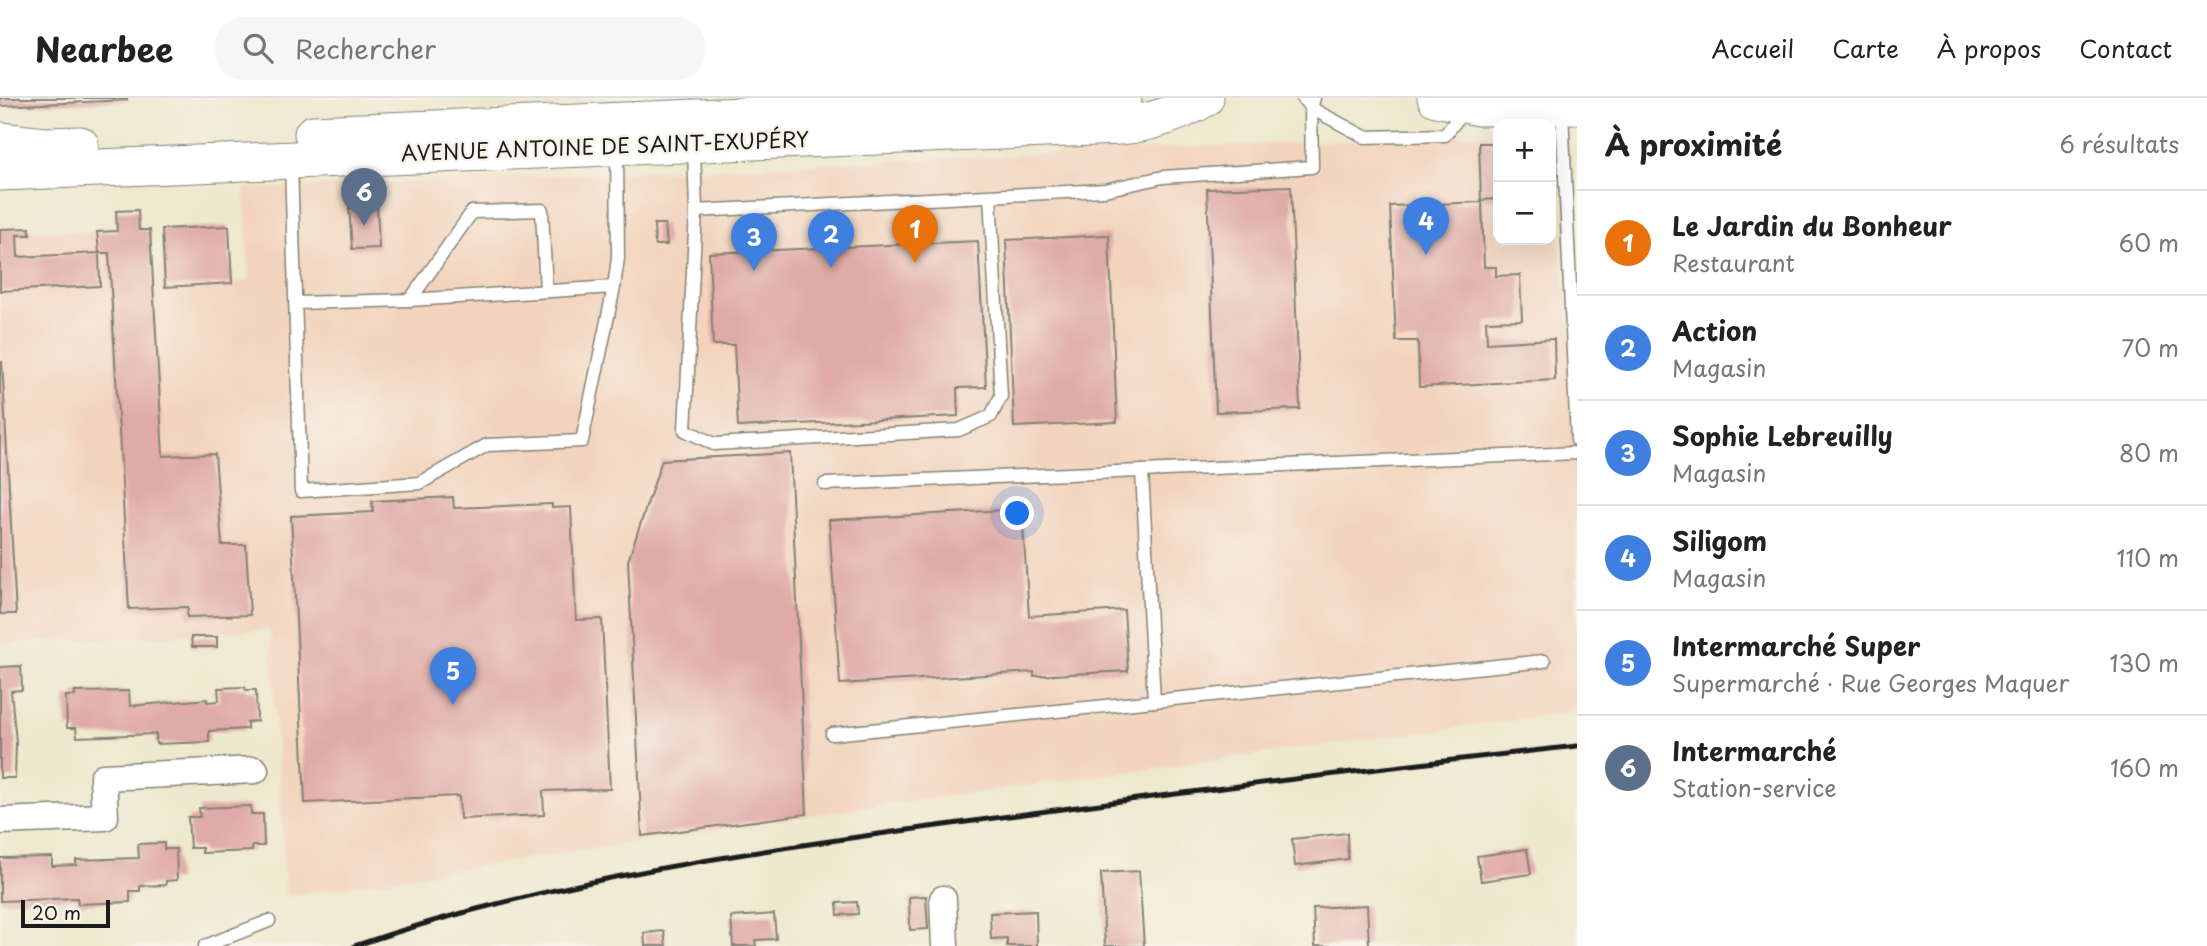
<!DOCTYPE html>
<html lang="fr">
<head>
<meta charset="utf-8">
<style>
	:root { --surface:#fff; --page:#f6f6f6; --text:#222; --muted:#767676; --line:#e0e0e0; --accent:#1f6fb2 }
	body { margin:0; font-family:"Playpen Sans",sans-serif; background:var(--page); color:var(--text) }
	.controls { position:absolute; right:21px; top:21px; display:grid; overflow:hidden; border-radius:14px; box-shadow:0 7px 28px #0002 }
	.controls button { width:63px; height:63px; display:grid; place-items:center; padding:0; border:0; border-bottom:2px solid var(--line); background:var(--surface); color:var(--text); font:35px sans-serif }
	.scale { position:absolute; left:21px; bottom:18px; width:89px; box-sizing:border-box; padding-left:7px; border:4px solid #1c1c1c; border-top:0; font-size:19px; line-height:24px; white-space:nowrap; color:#1c1c1c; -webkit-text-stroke:5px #f7f3e8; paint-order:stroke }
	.you { position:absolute; left:1018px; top:416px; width:24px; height:24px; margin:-18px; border:5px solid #fff; border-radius:50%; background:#1a73e8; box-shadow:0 0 0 10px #1a73e833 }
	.badge { display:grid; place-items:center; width:46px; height:46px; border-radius:50%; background:var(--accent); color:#fff; font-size:23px; font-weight:700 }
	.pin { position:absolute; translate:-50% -58px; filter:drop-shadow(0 2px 4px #0008) }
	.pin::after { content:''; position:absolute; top:37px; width:24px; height:21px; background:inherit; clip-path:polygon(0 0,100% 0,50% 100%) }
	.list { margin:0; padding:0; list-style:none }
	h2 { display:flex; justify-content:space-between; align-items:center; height:91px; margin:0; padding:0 28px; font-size:30px }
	h2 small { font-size:23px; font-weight:400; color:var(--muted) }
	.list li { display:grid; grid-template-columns:46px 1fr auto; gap:21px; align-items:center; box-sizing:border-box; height:105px; padding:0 28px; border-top:2px solid var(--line) }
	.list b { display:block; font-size:26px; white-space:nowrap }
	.list p { margin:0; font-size:23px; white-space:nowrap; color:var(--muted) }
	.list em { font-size:23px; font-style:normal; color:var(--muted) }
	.icon { flex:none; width:38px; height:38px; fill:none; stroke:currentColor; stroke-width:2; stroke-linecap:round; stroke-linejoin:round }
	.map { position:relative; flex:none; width:1577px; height:848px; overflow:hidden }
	header { display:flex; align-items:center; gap:42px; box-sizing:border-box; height:98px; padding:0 35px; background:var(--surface); border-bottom:2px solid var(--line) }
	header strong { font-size:33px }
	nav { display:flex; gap:38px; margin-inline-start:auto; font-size:24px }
	.search { width:490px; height:63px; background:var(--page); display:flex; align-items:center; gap:18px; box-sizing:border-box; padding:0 24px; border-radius:28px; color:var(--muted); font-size:26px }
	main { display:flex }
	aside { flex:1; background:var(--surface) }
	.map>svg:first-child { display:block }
</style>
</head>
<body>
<header>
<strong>Nearbee</strong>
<div class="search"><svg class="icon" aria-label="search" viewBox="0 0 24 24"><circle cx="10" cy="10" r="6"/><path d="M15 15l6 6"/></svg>Rechercher</div>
<nav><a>Accueil</a><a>Carte</a><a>À propos</a><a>Contact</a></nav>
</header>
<main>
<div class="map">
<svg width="1577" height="848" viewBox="0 0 1577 848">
	<rect width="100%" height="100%" fill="#f7f3e8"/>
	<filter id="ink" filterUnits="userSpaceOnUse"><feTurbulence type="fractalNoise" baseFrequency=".0143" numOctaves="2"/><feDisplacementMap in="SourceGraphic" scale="14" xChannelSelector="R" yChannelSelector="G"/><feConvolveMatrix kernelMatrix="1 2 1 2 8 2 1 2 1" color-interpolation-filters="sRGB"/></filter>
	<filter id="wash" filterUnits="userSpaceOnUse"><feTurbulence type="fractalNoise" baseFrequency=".00686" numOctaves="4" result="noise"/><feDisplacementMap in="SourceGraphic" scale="28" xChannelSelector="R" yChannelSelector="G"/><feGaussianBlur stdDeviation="1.57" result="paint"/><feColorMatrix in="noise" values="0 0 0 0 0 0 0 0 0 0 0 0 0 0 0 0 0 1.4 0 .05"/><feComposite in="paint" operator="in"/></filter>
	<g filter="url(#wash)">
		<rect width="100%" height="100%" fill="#eee8ce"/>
		<path fill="#f2d4be" d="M1498 36V142H1551V86L1577 279V613L831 714 286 798 270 532 0 546V131L97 134 150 132 152 170 164 169 165 189 232 185 249 182 244 91Z"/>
		<g id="blocks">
			<g fill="#e0aaa6">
				<path d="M0 0H127V2L0 8Z"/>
				<path d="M1479 45H1498V101L1481 102Z"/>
				<path d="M1291 88 1300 311 1216 314 1207 91Z"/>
				<path d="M1482 104 1484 169H1496V178L1520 177 1522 222 1486 223 1487 245 1554 241 1555 282 1419 289 1418 243H1396L1390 108Z"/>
				<path d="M377 106 379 150 352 151 349 108Z"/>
				<path d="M138 112 139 132H150L163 358 215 356 222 447H246L250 517 187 519 188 509 129 511 109 155H99L100 188 0 193V131L30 130V137H17L18 159 99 155 97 134 117 133 116 113Z"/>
				<path d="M654 126H665L667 147H655Z"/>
				<path d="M229 128 232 185 165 189 162 131Z"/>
				<path d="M1109 137 1117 324 1014 329 1006 142Z"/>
				<path d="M978 143 986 289 957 290 958 318 738 329 734 247H713L709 155Z"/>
				<path d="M0 264H2L16 516H0Z"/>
				<path d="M790 355 807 716 642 738 628 463 662 362Z"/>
				<path d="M453 399 454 410 552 406V410L571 409 576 522 602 521 610 691 543 693 544 717 460 721 459 698 305 705 291 418 373 414 372 403Z"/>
				<path d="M1022 411 1029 518 1124 512 1128 573 1034 578V574L840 586 829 422Z"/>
				<path d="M191 539H217V549H192Z"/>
				<path d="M21 568 22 592 11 593 16 644 15 680H0V569Z"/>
				<path d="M245 589 246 592H256L257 623 247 624V631L209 633V644L156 646V636L77 639 76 630H67L66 598H75V594L129 593 130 608 207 601V604L219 603 218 590Z"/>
				<path d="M251 708V716H263L264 748H252V753L202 755V750H190L188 719H200L199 710Z"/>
				<path d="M1347 735 1348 761 1295 768 1292 741Z"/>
				<path d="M164 745V751H176L177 782 166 783V787L140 788V793H130V804L78 806 77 800 0 803V760L52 759V768L76 767V762L139 760 138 746Z"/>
				<path d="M1527 751 1531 776 1481 783 1477 758Z"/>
				<path d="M1139 773 1144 848H1105L1101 775Z"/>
				<path d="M926 798 928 831 910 832 909 799Z"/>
				<path d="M857 804 858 816 838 817 837 805Z"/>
				<path d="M1367 807 1369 848H1315L1313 810Z"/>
				<path d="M1036 813 1037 848H1007V840L991 841 990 815Z"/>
				<path d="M774 816 776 841 755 842 756 848H733L731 819Z"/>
				<path d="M664 833 666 848H645L644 835Z"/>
			</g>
		</g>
	</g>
	<g filter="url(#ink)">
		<use href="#blocks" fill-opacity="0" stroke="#858275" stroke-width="2"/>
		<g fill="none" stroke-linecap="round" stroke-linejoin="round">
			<defs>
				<g id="service">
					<path d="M1303 0 1311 10 1365 39 1445 37 1465 11"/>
					<path d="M1562 12 1577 342"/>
					<path d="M694 49 696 113 685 332 714 346 959 332 991 318 1001 298 990 98"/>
					<path d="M291 66 301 393 420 385 487 347 582 343 614 189 410 202 295 205"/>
					<path d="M696 113 1105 92 1163 79 1312 69 1311 10 1314 0"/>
					<path d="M614 189 618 160 617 50"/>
					<path d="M410 202 472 114 542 112 546 193"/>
					<path d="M825 386 1577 355"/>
					<path d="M1154 603 1544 563"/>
					<path d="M832 636 1154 603 1142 373"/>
					<path d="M205 848 269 823"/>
				</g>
				<g id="minor">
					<path d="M0 723 105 719 103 679 255 672"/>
					<path d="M943 801 945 848"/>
				</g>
				<g id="secondary">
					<path d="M1436 0 1478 9 1577 8"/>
					<path d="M313 36 1078 4 1123 0"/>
					<path d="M0 43 44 48 80 47"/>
					<path d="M0 74 1120 28C1151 25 1178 16 1205 0"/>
				</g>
			</defs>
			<use href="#service" stroke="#858275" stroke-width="15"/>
			<use href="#minor" stroke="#858275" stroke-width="29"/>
			<use href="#secondary" stroke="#858275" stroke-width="39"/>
			<use href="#service" stroke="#fff" stroke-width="12"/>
			<use href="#minor" stroke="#fff" stroke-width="26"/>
			<use href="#secondary" stroke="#fff" stroke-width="37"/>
			<path stroke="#1c1c1c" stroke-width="5" d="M354 848C547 782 750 753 952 726 1160 697 1368 671 1577 648"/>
		</g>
	</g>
	<g text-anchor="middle" stroke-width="5" stroke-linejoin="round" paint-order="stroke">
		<g font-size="21" fill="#1c1c1c" stroke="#f7f3e8">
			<text transform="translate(605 49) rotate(-2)" y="7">AVENUE ANTOINE DE SAINT-EXUPÉRY</text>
		</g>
	</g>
</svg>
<div class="controls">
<button>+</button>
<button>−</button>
</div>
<div class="scale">20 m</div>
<div class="you"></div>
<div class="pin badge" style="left:915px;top:165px;background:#e8710a">1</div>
<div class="pin badge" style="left:831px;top:170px;background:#3f7fe0">2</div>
<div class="pin badge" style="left:754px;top:173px;background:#3f7fe0">3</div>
<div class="pin badge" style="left:1426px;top:157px;background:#3f7fe0">4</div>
<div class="pin badge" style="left:453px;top:607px;background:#3f7fe0">5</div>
<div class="pin badge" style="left:364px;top:128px;background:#5c6f8a">6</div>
</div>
<aside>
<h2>À proximité<small>6 résultats</small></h2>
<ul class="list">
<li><span class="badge" style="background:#e8710a">1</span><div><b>Le Jardin du Bonheur</b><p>Restaurant</p></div><em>60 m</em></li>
<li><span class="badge" style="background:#3f7fe0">2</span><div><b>Action</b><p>Magasin</p></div><em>70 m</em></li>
<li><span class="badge" style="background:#3f7fe0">3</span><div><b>Sophie Lebreuilly</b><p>Magasin</p></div><em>80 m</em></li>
<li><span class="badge" style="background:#3f7fe0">4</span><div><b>Siligom</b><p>Magasin</p></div><em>110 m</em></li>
<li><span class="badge" style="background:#3f7fe0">5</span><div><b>Intermarché Super</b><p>Supermarché · Rue Georges Maquer</p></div><em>130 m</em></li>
<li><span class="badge" style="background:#5c6f8a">6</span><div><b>Intermarché</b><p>Station-service</p></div><em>160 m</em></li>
</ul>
</aside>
</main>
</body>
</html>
